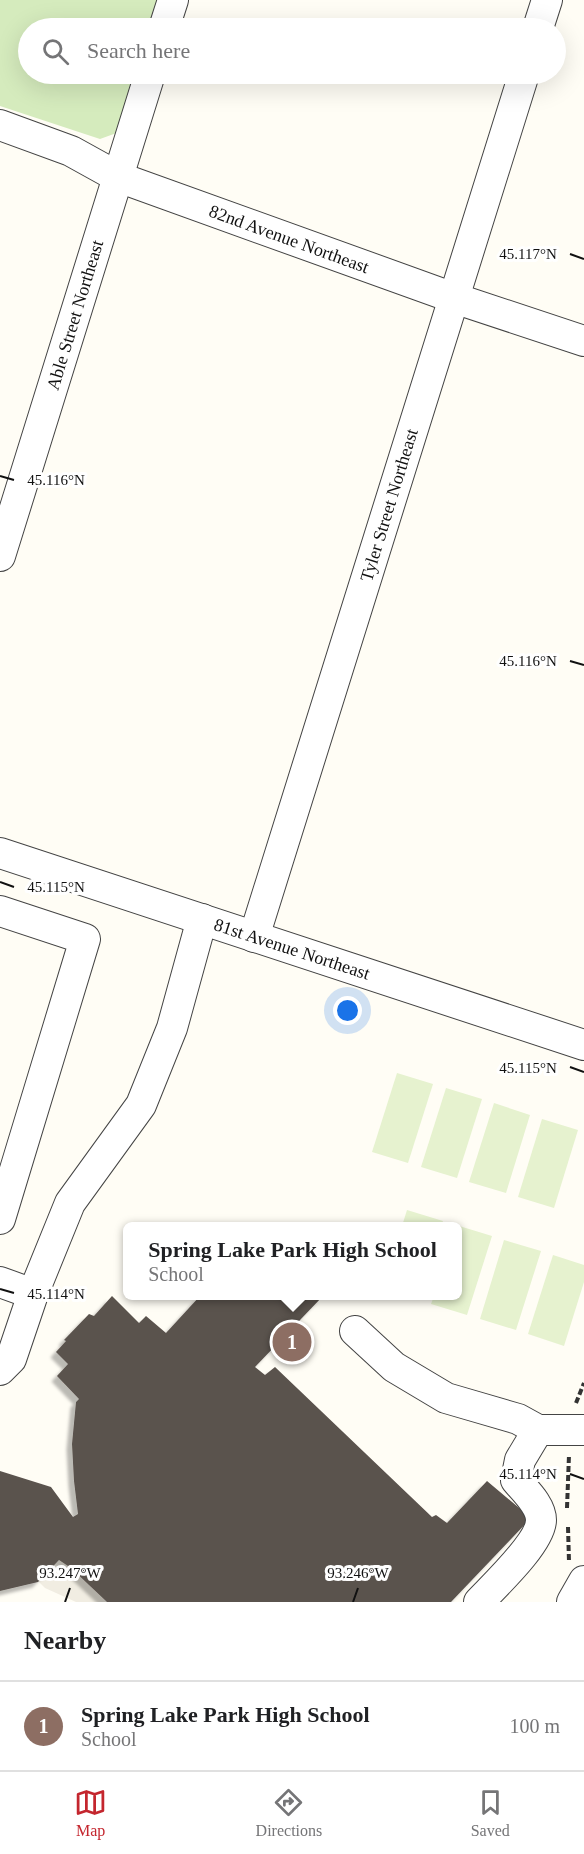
<!DOCTYPE html>
<html lang="en">
<head>
<meta charset="utf-8">
<style>
	:root { --surface:#fff; --page:#f2f2f2; --text:#202124; --muted:#757577; --line:#e0e0e0; --accent:#c4262e }
	body { margin:0; font-family:Georgia,serif; background:var(--page); color:var(--text) }
	.you { position:absolute; left:348px; top:1011px; width:21px; height:21px; margin:-15px; border:4px solid #fff; border-radius:50%; background:#1a73e8; box-shadow:0 0 0 9px #1a73e833 }
	.badge { display:grid; place-items:center; width:39px; height:39px; border-radius:50%; background:var(--accent); color:#fff; font-size:20px; font-weight:700 }
	.pin { position:absolute; translate:-50% -50%; border:3px solid #fff; box-shadow:0 2px 6px #0006 }
	.popup { position:absolute; left:123px; top:1222px; width:339px; height:78px; box-sizing:border-box; display:grid; place-content:center; border-radius:9px; background:var(--surface); filter:drop-shadow(0 2px 4px #0005); font-size:20px; white-space:nowrap; color:var(--muted) }
	.popup b { font-size:22px; color:var(--text) }
	.popup::after { content:''; position:absolute; left:50%; top:100%; margin-left:-12px; border:12px solid transparent; border-top-color:var(--surface) }
	.list { margin:0; padding:0; list-style:none }
	h2 { display:flex; justify-content:space-between; align-items:center; height:78px; margin:0; padding:0 24px; font-size:26px }
	h2 small { font-size:20px; font-weight:400; color:var(--muted) }
	.list li { display:grid; grid-template-columns:39px 1fr auto; gap:18px; align-items:center; box-sizing:border-box; height:90px; padding:0 24px; border-top:2px solid var(--line) }
	.list b { display:block; font-size:22px; white-space:nowrap }
	.list p { margin:0; font-size:20px; white-space:nowrap; color:var(--muted) }
	.list em { font-size:20px; font-style:normal; color:var(--muted) }
	.icon { flex:none; width:33px; height:33px; fill:none; stroke:currentColor; stroke-width:2; stroke-linecap:round; stroke-linejoin:round }
	.map { position:relative; flex:none; width:584px; height:1602px; overflow:hidden }
	.search { position:absolute; background:var(--surface); box-shadow:0 6px 24px #0002; left:18px; right:18px; top:18px; height:66px; display:flex; align-items:center; gap:15px; box-sizing:border-box; padding:0 21px; border-radius:33px; color:var(--muted); font-size:22px }
	.sheet { height:168px; background:var(--surface) }
	nav { display:flex; justify-content:space-around; align-items:center; box-sizing:border-box; height:84px; border-top:2px solid var(--line); background:var(--surface); font-size:16px; color:var(--muted) }
	nav a { display:grid; justify-items:center; gap:3px }
	nav .on { color:var(--accent) }
	.map>svg:first-child { display:block }
</style>
</head>
<body>
<div class="map">
<svg width="584" height="1602" viewBox="0 0 584 1602">
	<defs>
		<filter id="shadow"><feDropShadow dx="-5.5" dy="5.5" stdDeviation="1.5" flood-color="#0004"/></filter>
	</defs>
	<rect width="100%" height="100%" fill="#fffdf5"/>
	<path fill="#d5ebbd" d="M0 0H163L154 28H28V74H140L122 131 100 139 0 106Z"/>
	<g fill="#e6f2cf">
		<path d="M397 1073 433 1084 408 1163 372 1152Z"/>
		<path d="M446 1088 482 1099 457 1178 421 1167Z"/>
		<path d="M494 1103 530 1115 506 1193 469 1182Z"/>
		<path d="M542 1119 578 1130 554 1208 518 1197Z"/>
		<path d="M407 1210 443 1221 441 1226H402Z"/>
		<path d="M456 1225 492 1236 467 1315 431 1304 434 1296H457Z"/>
		<path d="M504 1240 541 1251 516 1330 480 1319Z"/>
		<path d="M553 1255 584 1265V1282L564 1346 528 1334Z"/>
	</g>
	<path fill="#f1ede2" d="M59 1560 72 1568 107 1602H76L45 1588 38 1581Z"/>
	<path fill="#5a524d" filter="url(#shadow)" d="M112 1296 139 1323 146 1316 166 1333 200 1296H323L255 1367 265 1375 275 1367 432 1517 436 1515 447 1523 487 1481 531 1518 451 1602H107L71 1568 59 1560 38 1582 0 1591V1471L51 1487 73 1517 78 1514 74 1481 72 1444 76 1402 79 1399 57 1376 68 1364 56 1352 66 1341 64 1340 89 1314 94 1316Z"/>
	<g fill="none" stroke-linecap="round" stroke-linejoin="round">
		<defs>
			<g id="minor">
				<path d="M164 28 173 0"/>
				<path d="M538 28 547 0"/>
				<path d="M0 125 71 151 118 177 454 298 584 341"/>
				<path d="M0 556 150 74"/>
				<path d="M0 853 584 1045"/>
				<path d="M0 911 85 939 0 1219"/>
				<path d="M254 937 524 74"/>
				<path d="M0 1282 33 1294"/>
				<path d="M355 1331 394 1367 446 1398 518 1419 538 1430H584"/>
				<path d="M0 1370 11 1359 33 1294 70 1203 141 1105 172 1028 202 919"/>
				<path d="M479 1602C495 1585 541 1542 541 1520 541 1505 525 1491 516 1480L520 1460 538 1430"/>
				<path d="M572 1602 584 1581"/>
			</g>
		</defs>
		<use href="#minor" stroke="#444" stroke-width="32"/>
		<g stroke="#333" stroke-width="4" stroke-dasharray="6 3" stroke-linecap="butt">
			<path d="M576 1403 584 1383"/>
			<path d="M567 1508 569 1455"/>
			<path d="M568 1527 569 1562"/>
		</g>
		<use href="#minor" stroke="#fff" stroke-width="30"/>
	</g>
	<path fill="none" stroke="#111" stroke-width="2" d="M570 254 584 259M0 476 14 480M570 661 584 665M0 882 14 887M570 1067 584 1072M0 1289 14 1293M570 1474 584 1479M65 1602 70 1588M353 1602 358 1588"/>
	<g text-anchor="middle" stroke-width="6" stroke-linejoin="round" paint-order="stroke">
		<g font-size="18" fill="#111" stroke="#fff">
			<text transform="translate(289 239) rotate(20)" y="6">82nd Avenue Northeast</text>
			<text transform="translate(75 315) rotate(-73)" y="6">Able Street Northeast</text>
			<text transform="translate(389 505) rotate(-73)" y="6">Tyler Street Northeast</text>
			<text transform="translate(292 949) rotate(18)" y="6">81st Avenue Northeast</text>
		</g>
	</g>
	<g font-size="15" text-anchor="middle" fill="#111" stroke="#fff" stroke-width="6" stroke-linejoin="round" paint-order="stroke">
		<text x="528" y="259">45.117°N</text>
		<text x="56" y="485">45.116°N</text>
		<text x="528" y="666">45.116°N</text>
		<text x="56" y="892">45.115°N</text>
		<text x="528" y="1073">45.115°N</text>
		<text x="56" y="1299">45.114°N</text>
		<text x="528" y="1479">45.114°N</text>
		<text x="70" y="1578">93.247°W</text>
		<text x="358" y="1578">93.246°W</text>
	</g>
</svg>
<div class="you"></div>
<div class="pin badge" style="left:292px;top:1342px;background:#8d6e63">1</div>
<div class="popup"><b>Spring Lake Park High School</b>School</div>
<div class="search"><svg class="icon" aria-label="search" viewBox="0 0 24 24"><circle cx="10" cy="10" r="6"/><path d="M15 15l6 6"/></svg>Search here</div>
</div>
<section class="sheet">
<h2>Nearby<small></small></h2>
<ul class="list">
<li><span class="badge" style="background:#8d6e63">1</span><div><b>Spring Lake Park High School</b><p>School</p></div><em>100 m</em></li>
</ul>
</section>
<nav>
<a class="on"><svg class="icon" aria-label="map" viewBox="0 0 24 24"><path d="M3 6l6-2 6 2 6-2v14l-6 2-6-2-6 2zM9 4v14M15 6v14"/></svg>Map</a>
<a><svg class="icon" aria-label="directions" viewBox="0 0 24 24"><path d="M12 3l9 9-9 9-9-9zM9 14v-3h6M13 9l2 2-2 2"/></svg>Directions</a>
<a><svg class="icon" aria-label="saved" viewBox="0 0 24 24"><path d="M7 4h10v16l-5-4-5 4z"/></svg>Saved</a>
</nav>
</body>
</html>
